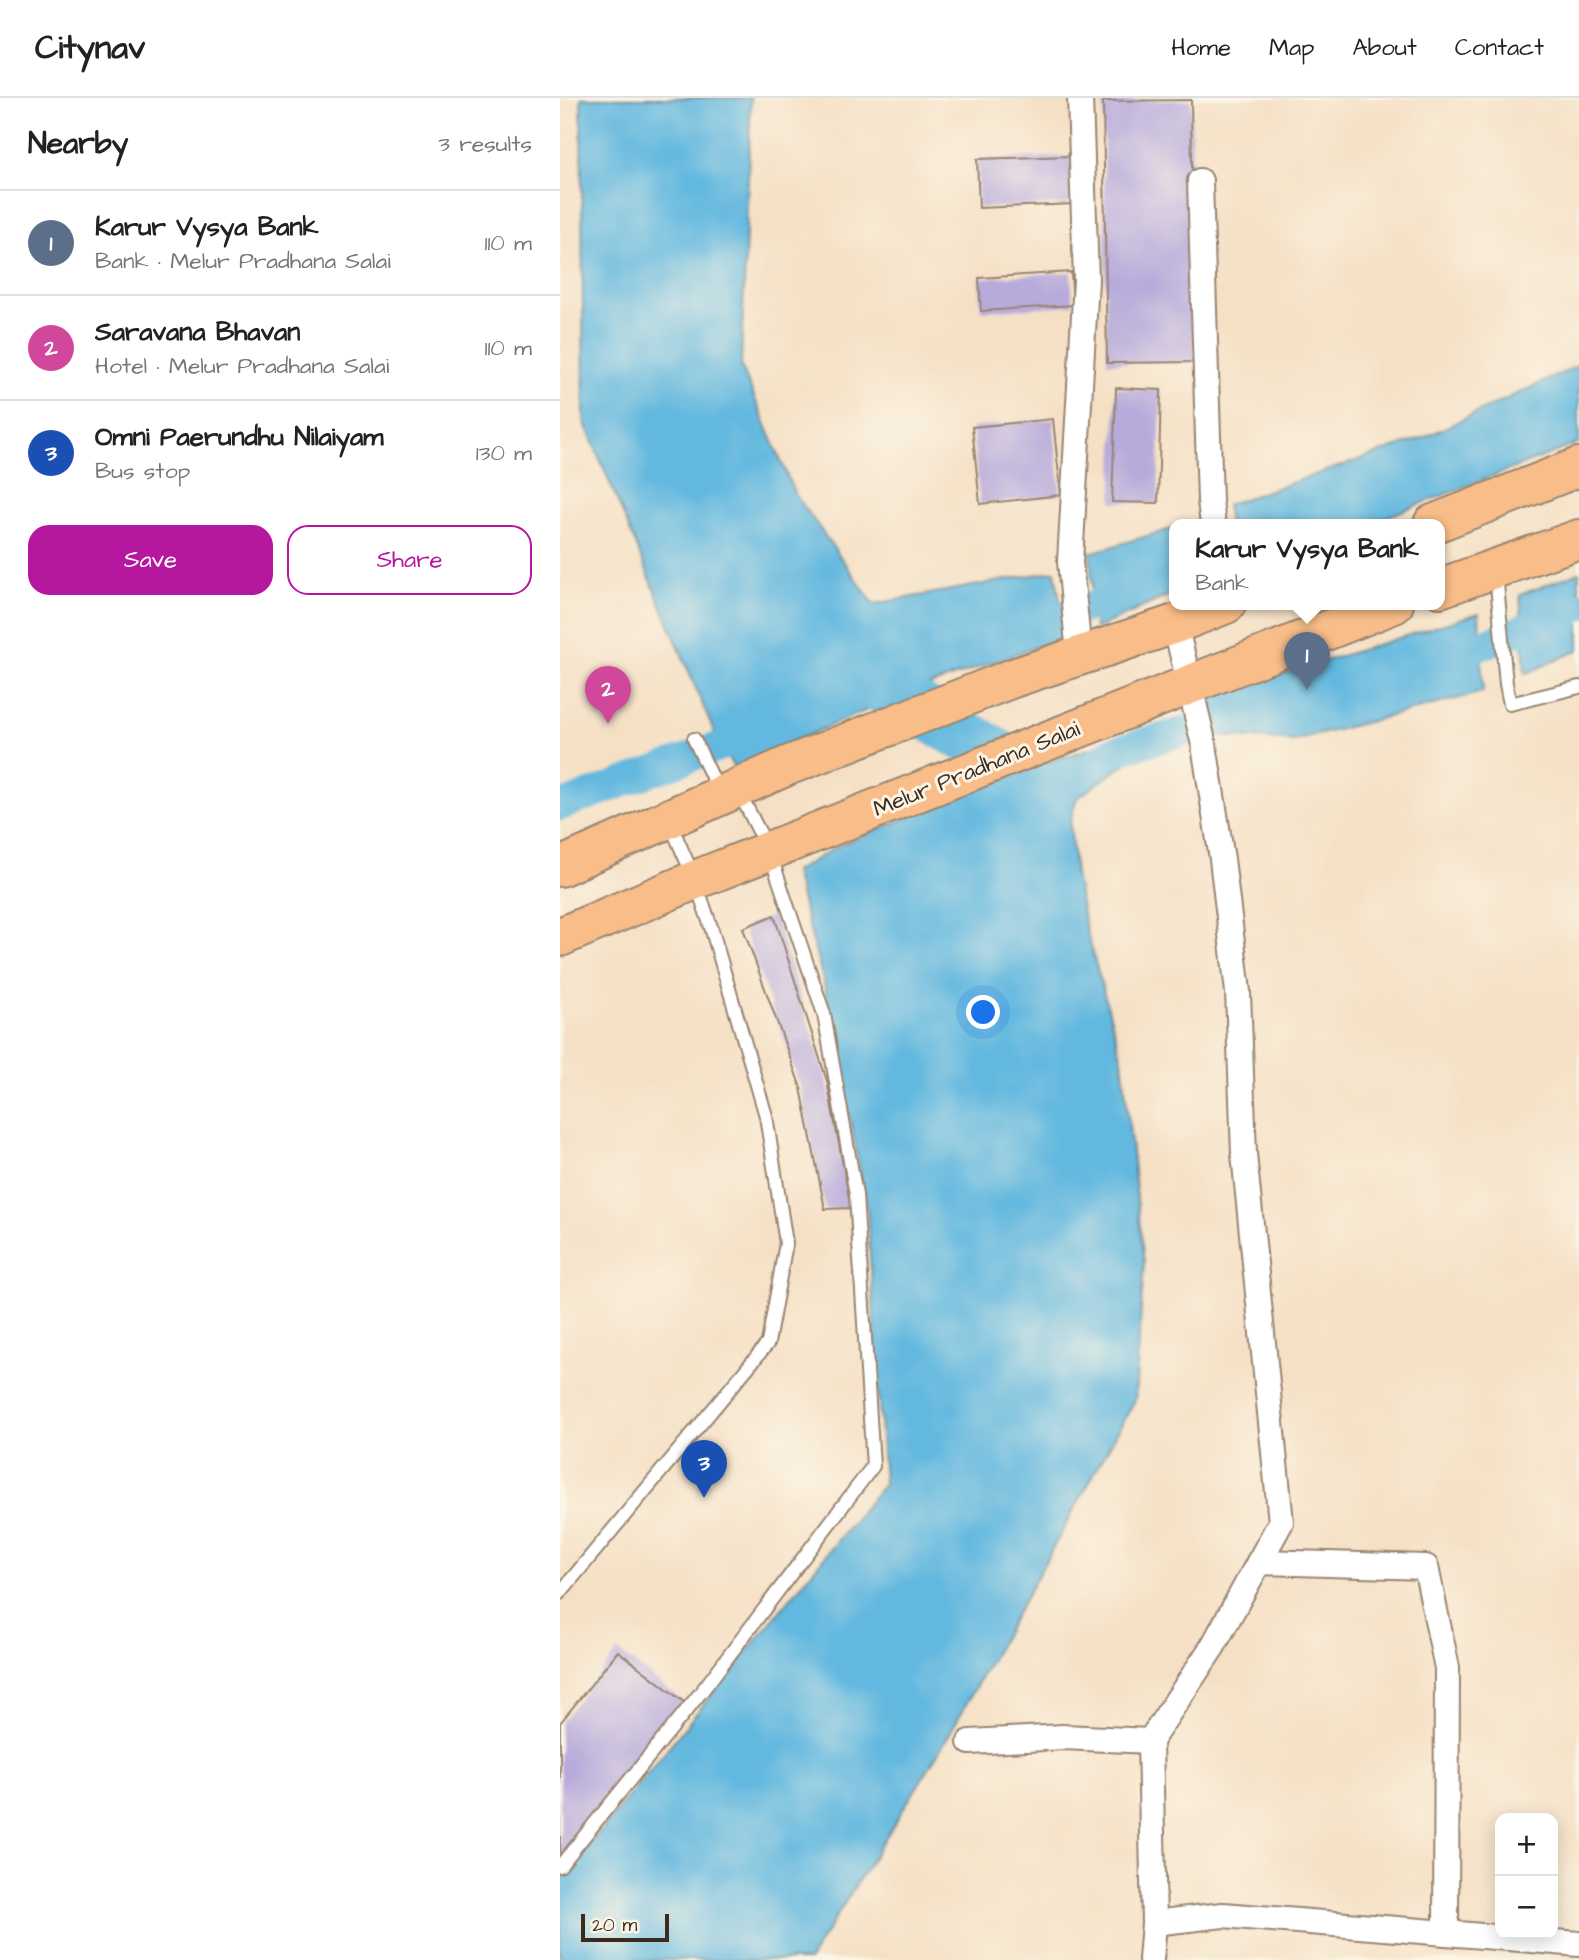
<!DOCTYPE html>
<html lang="en">
<head>
<meta charset="utf-8">
<style>
	:root { --surface:#fff; --page:#f2f2f2; --text:#222; --muted:#767676; --line:#e0e0e0; --accent:#b5179e }
	body { margin:0; font-family:"Architects Daughter",sans-serif; background:var(--page); color:var(--text) }
	.controls { position:absolute; right:21px; bottom:21px; display:grid; overflow:hidden; border-radius:14px; box-shadow:0 4px 18px #0003 }
	.controls button { width:63px; height:63px; display:grid; place-items:center; padding:0; border:0; border-bottom:2px solid var(--line); background:var(--surface); color:var(--text); font:35px sans-serif }
	.scale { position:absolute; left:21px; bottom:18px; width:88px; box-sizing:border-box; padding-left:7px; border:4px solid #3b2a1e; border-top:0; font-size:19px; line-height:24px; white-space:nowrap; color:#3b2a1e; -webkit-text-stroke:5px #fcf5e5; paint-order:stroke }
	.you { position:absolute; left:424px; top:915px; width:24px; height:24px; margin:-18px; border:5px solid #fff; border-radius:50%; background:#1a73e8; box-shadow:0 0 0 10px #1a73e833 }
	.badge { display:grid; place-items:center; width:46px; height:46px; border-radius:50%; background:var(--accent); color:#fff; font-size:23px; font-weight:700 }
	.pin { position:absolute; translate:-50% -58px; filter:drop-shadow(0 2px 4px #0008) }
	.pin::after { content:''; position:absolute; top:37px; width:24px; height:21px; background:inherit; clip-path:polygon(0 0,100% 0,50% 100%) }
	.popup { position:absolute; left:609px; top:421px; width:276px; height:91px; box-sizing:border-box; display:grid; place-content:center; border-radius:14px; background:var(--surface); filter:drop-shadow(0 2px 5px #0005); font-size:23px; white-space:nowrap; color:var(--muted) }
	.popup b { font-size:26px; color:var(--text) }
	.popup::after { content:''; position:absolute; left:50%; top:100%; margin-left:-14px; border:14px solid transparent; border-top-color:var(--surface) }
	.list { margin:0; padding:0; list-style:none }
	h2 { display:flex; justify-content:space-between; align-items:center; height:91px; margin:0; padding:0 28px; font-size:30px }
	h2 small { font-size:23px; font-weight:400; color:var(--muted) }
	.list li { display:grid; grid-template-columns:46px 1fr auto; gap:21px; align-items:center; box-sizing:border-box; height:105px; padding:0 28px; border-top:2px solid var(--line) }
	.list b { display:block; font-size:26px; white-space:nowrap }
	.list p { margin:0; font-size:23px; white-space:nowrap; color:var(--muted) }
	.list em { font-size:23px; font-style:normal; color:var(--muted) }
	.actions { display:flex; gap:14px; padding:21px 28px }
	.actions a { flex:1; padding:16px 0; border:2px solid var(--accent); border-radius:21px; text-align:center; font-size:24px; color:var(--accent) }
	.actions .main { background:var(--accent); color:#fff }
	.map { position:relative; flex:none; width:1019px; height:1862px; overflow:hidden }
	header { display:flex; align-items:center; gap:42px; box-sizing:border-box; height:98px; padding:0 35px; background:var(--surface); border-bottom:2px solid var(--line) }
	header strong { font-size:33px }
	nav { display:flex; gap:38px; margin-inline-start:auto; font-size:24px }
	main { display:flex }
	aside { flex:1; background:var(--surface) }
	.map>svg:first-child { display:block }
</style>
</head>
<body>
<header>
<strong>Citynav</strong>
<nav><a>Home</a><a>Map</a><a>About</a><a>Contact</a></nav>
</header>
<main>
<aside>
<h2>Nearby<small>3 results</small></h2>
<ul class="list">
<li><span class="badge" style="background:#5c6f8a">1</span><div><b>Karur Vysya Bank</b><p>Bank · Melur Pradhana Salai</p></div><em>110 m</em></li>
<li><span class="badge" style="background:#d1479c">2</span><div><b>Saravana Bhavan</b><p>Hotel · Melur Pradhana Salai</p></div><em>110 m</em></li>
<li><span class="badge" style="background:#1a4fb4">3</span><div><b>Omni Paerundhu Nilaiyam</b><p>Bus stop</p></div><em>130 m</em></li>
</ul>
<div class="actions"><a class="main">Save</a><a>Share</a></div>
</aside>
<div class="map">
<svg width="1019" height="1862" viewBox="0 0 1019 1862">
	<rect width="100%" height="100%" fill="#fcf5e5"/>
	<filter id="ink" filterUnits="userSpaceOnUse"><feTurbulence type="fractalNoise" baseFrequency=".0143" numOctaves="2"/><feDisplacementMap in="SourceGraphic" scale="14" xChannelSelector="R" yChannelSelector="G"/><feConvolveMatrix kernelMatrix="1 2 1 2 8 2 1 2 1" color-interpolation-filters="sRGB"/></filter>
	<filter id="wash" filterUnits="userSpaceOnUse"><feTurbulence type="fractalNoise" baseFrequency=".00686" numOctaves="4" result="noise"/><feDisplacementMap in="SourceGraphic" scale="28" xChannelSelector="R" yChannelSelector="G"/><feGaussianBlur stdDeviation="1.57" result="paint"/><feColorMatrix in="noise" values="0 0 0 0 0 0 0 0 0 0 0 0 0 0 0 0 0 1.4 0 .05"/><feComposite in="paint" operator="in"/></filter>
	<g filter="url(#wash)">
		<rect width="100%" height="100%" fill="#f5e0c5"/>
		<g fill="#62b8df" stroke="#4e717e" stroke-width="2">
			<path d="M21 0H191L181 268 235 396 314 506 495 473 506 538 337 599 174 669 160 648 24 323Z"/>
			<path d="M1019 267V345L808 426H669L666 407 863 340Z"/>
			<path d="M614 430V495L535 531 530 455Z"/>
			<path d="M1019 474V552L965 576 960 497Z"/>
			<path d="M919 515 923 594 734 643 663 638 649 599Z"/>
			<path d="M558 642 564 651 568 664 516 701 510 726 515 777 526 831 562 961 584 1166 575 1302 385 1644 249 1862H0V1782L324 1386 307 1110 264 885 234 774 280 747 477 667Z"/>
		</g>
		<g fill="none" stroke-linecap="round" stroke-linejoin="round">
			<g stroke="#62b8df" stroke-width="30">
				<path d="M490 523 614 477"/>
				<path d="M882 561 908 553 1019 508"/>
				<path d="M529 669 552 654 696 613"/>
				<path d="M0 708 198 634"/>
			</g>
			<path stroke="#62b8df" stroke-width="52" d="M288 549 319 588 464 672 475 693"/>
		</g>
		<g id="blocks">
			<g fill="#b8abdb">
				<path d="M631 2 635 264 547 265 543 3Z"/>
				<path d="M513 58 515 106 419 110 417 61Z"/>
				<path d="M511 174 513 207 421 213 419 180Z"/>
				<path d="M556 290 601 292 598 405 552 404Z"/>
				<path d="M493 321 501 397 420 406 412 329Z"/>
				<path d="M214 817 267 983 291 1110 265 1111 241 990 183 830Z"/>
				<path d="M58 1553 125 1605 0 1760V1625Z"/>
			</g>
		</g>
	</g>
	<g filter="url(#ink)">
		<use href="#blocks" fill-opacity="0" stroke="#988572" stroke-width="2"/>
		<g fill="none" stroke-linecap="round" stroke-linejoin="round">
			<defs>
				<g id="service">
					<path d="M936 475 946 586 950 606 1019 589"/>
					<path d="M134 641 153 681 162 693"/>
					<path d="M0 1495 208 1245 226 1145 206 1018 151 829 135 782 110 725"/>
					<path d="M0 1768 142 1593 313 1368 296 1097 264 916 209 753 179 694"/>
				</g>
				<g id="minor">
					<path d="M640 83 650 403 653 426"/>
					<path d="M519 556 510 464 526 182 520 0"/>
					<path d="M410 1644 503 1639 590 1643"/>
					<path d="M594 1825 663 1817 886 1835 887 1570 866 1469 699 1464"/>
					<path d="M886 1835 1019 1846"/>
					<path d="M591 1862 594 1825 590 1643 653 1548 721 1424 684 1056 678 894 662 761 644 647 615 526"/>
				</g>
				<g id="primary">
					<path d="M873 426 1019 369"/>
					<path d="M880 490 1019 441"/>
					<path d="M0 769 227 668 453 580 615 526 666 506"/>
					<path d="M0 839 135 782 834 506"/>
				</g>
			</defs>
			<use href="#service" stroke="#988572" stroke-width="16"/>
			<use href="#minor" stroke="#988572" stroke-width="28"/>
			<use href="#primary" stroke="#988572" stroke-width="42"/>
			<use href="#service" stroke="#fff" stroke-width="12"/>
			<use href="#minor" stroke="#fff" stroke-width="24"/>
			<use href="#primary" stroke="#f8bd88" stroke-width="38"/>
		</g>
	</g>
	<g text-anchor="middle" stroke-width="6" stroke-linejoin="round" paint-order="stroke">
		<g font-size="23" fill="#3b2a1e" stroke="#fcf5e5">
			<text transform="translate(416 670) rotate(-22)" y="8">Melur Pradhana Salai</text>
		</g>
	</g>
</svg>
<div class="controls">
<button>+</button>
<button>−</button>
</div>
<div class="scale">20 m</div>
<div class="you"></div>
<div class="pin badge" style="left:747px;top:592px;background:#5c6f8a">1</div>
<div class="popup"><b>Karur Vysya Bank</b>Bank</div>
<div class="pin badge" style="left:48px;top:626px;background:#d1479c">2</div>
<div class="pin badge" style="left:144px;top:1400px;background:#1a4fb4">3</div>
</div>
</main>
</body>
</html>
